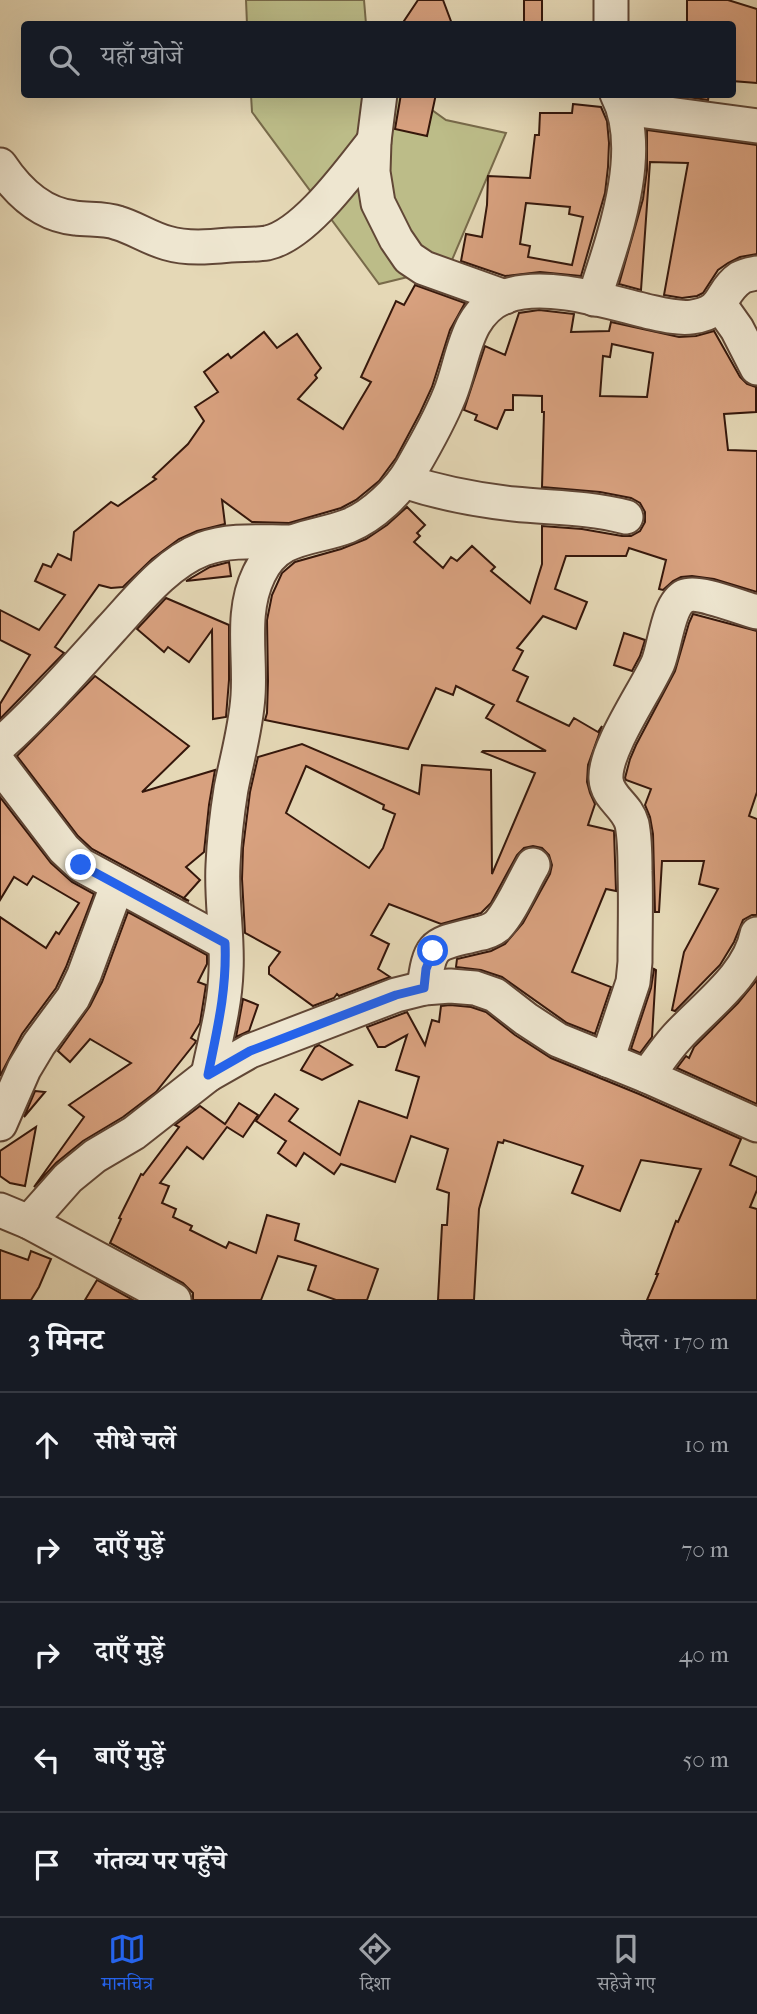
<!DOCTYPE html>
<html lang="hi">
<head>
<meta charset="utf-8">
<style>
	:root { --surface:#171b24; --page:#242831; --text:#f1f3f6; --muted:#9ea1a6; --line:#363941; --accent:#2563eb }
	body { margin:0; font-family:"IM FELL French Canon","Noto Serif Devanagari",serif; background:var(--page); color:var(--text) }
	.stop { position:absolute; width:21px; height:21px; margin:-16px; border:5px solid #2563eb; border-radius:50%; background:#fff }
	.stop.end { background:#2563eb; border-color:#fff; box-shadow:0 2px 7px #0008 }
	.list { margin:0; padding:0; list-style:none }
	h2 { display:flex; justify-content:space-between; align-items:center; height:91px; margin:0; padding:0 28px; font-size:30px }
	h2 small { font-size:23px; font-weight:400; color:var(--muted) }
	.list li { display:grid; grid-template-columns:46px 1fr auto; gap:21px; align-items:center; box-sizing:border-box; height:105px; padding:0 28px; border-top:2px solid var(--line) }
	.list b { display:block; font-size:26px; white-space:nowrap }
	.list em { font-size:23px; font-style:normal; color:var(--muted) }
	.icon { flex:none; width:38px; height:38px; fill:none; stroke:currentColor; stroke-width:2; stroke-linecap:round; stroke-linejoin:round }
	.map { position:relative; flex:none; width:757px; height:1300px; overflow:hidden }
	.search { position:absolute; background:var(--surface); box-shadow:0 7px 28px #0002; left:21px; right:21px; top:21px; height:77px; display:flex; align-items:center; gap:18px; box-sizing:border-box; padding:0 24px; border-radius:7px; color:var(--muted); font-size:26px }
	.sheet { height:616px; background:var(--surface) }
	nav { display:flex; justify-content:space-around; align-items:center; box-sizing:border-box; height:98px; border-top:2px solid var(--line); background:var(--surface); font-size:19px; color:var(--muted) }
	nav a { display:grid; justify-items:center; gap:4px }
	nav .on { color:var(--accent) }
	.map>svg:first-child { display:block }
</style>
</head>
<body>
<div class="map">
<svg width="757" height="1300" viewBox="0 0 757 1300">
	<rect width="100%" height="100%" fill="#e5d8b6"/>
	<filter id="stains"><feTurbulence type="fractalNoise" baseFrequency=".00286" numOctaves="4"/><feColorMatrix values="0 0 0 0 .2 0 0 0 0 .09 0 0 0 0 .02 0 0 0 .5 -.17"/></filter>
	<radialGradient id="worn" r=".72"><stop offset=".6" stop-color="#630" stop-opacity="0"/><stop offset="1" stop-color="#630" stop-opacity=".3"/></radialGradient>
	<g fill="#bcbc88" stroke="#786a4a" stroke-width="2">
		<path d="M246 0H364L366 24H247Z"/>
		<path d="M251 95H411L446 120 506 133 449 267 379 284 252 112Z"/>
	</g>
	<g fill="#d8a17f" stroke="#35170b" stroke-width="2" fill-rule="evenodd">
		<path d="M418 0H443L452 24H402Z"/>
		<path d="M524 0H542V22L524 23Z"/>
		<path d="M687 0H728L757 9V83L732 81V24H687Z"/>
		<path d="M401 94H436L427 136 395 129Z"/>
		<path d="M668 94H709L708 100Z"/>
		<path d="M573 104 601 107 607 121 609 143 608 167 605 193 581 276 540 272 505 276 461 261 466 234 482 237 487 205 488 176 530 178 535 135H539L540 113H572ZM526 203 570 207 569 214 583 217 572 265 528 257 530 246 520 244Z"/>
		<path d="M647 130 757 145V254L740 257 728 263 718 270 703 293 697 296 682 298 664 295 688 163 650 162 641 290 619 284 643 199 647 170Z"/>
		<path d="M415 285 465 303 450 330 432 387 420 413 396 458 379 481 356 500 341 508 289 523 252 522 222 500 225 524 197 531 179 539 152 559 123 587 111 588 99 585 55 647 64 653 0 719V704L30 655 0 640V610L39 630 65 595 35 581 43 564 51 567 58 554 71 560 74 532 111 502 118 506 156 479 153 477 188 444 204 421 195 407 218 392 204 372 228 354 231 358 264 332 277 348 297 334 321 368 315 375 317 378 298 399 343 429 371 382 361 377 396 301 404 305Z"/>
		<path d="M539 310 574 314 571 332 609 331 611 322 679 337 696 336 714 331 740 377 747 384 756 387V412L724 414 728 450 757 451V592L714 579 692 576 681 577 673 581 663 590 659 589 666 560 629 548 626 556H566L555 589 587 602 576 629 543 616 517 648 523 651 513 670 528 677 517 701 569 726 574 718 598 732 602 726 588 765 587 782 590 793 595 804 588 825 614 831 616 891 606 889 572 972 611 987 595 1034 567 1023 502 977 481 970 456 967 457 959 491 951 505 944 523 923 550 874 552 865 549 855 542 848 533 846 524 848 517 855 491 903 481 913 441 924 389 904 371 935 389 944 378 969 390 977 339 996 337 994 334 998 313 1006 269 974V967L280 952 245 933 242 879 243 848 250 792 258 757 302 744 419 794 422 765 491 770 492 874 535 773 482 752 483 751H546L486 718 494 705 456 686 453 695 436 688 408 749 265 720 267 713 268 681 267 620 272 595 282 573 295 562 341 549 366 539 387 525 407 507 425 525 417 533 420 536 414 542 443 568 451 557 457 561 472 546 495 567 491 571 530 603 542 564V526L582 529 622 536H631L640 531 645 522V512L640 503 631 498 600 492 542 487 544 412H542V396L513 395V410H505L497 429 475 420 477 415 464 410 485 346 505 355 519 313ZM612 344 653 353 647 397 600 396 603 356 610 357ZM306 766 384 805 383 809 395 814 383 848 369 868 286 813Z"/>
		<path d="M229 562 231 576 186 581 210 567Z"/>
		<path d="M166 598 229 625V680L226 717 213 719 212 630 189 662 168 647 164 652 137 629Z"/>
		<path d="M693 614 757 631V792L749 816 757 819V915H752L743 920 734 942 720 965 675 1011 672 1010 684 952 718 889 699 884 704 861H662L659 912H655L653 834 650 817 645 805 651 789 626 780 625 778 630 759 636 745 675 671 689 623Z"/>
		<path d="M624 633 645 640 640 656 632 671 614 665Z"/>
		<path d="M95 676 189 746 142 792 215 770 209 805 204 852 186 867 200 880 183 899 189 901 92 849 78 836 17 756Z"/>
		<path d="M0 797 51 863 72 882 94 894 66 967 56 988 22 1034 0 1076V917L46 948 56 932 59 934 79 903 33 876 27 885 14 877 0 900Z"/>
		<path d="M128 912 207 955V964L198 982 206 985 200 1023 191 1038 196 1041 195 1043 156 1092 123 1117 83 1141 56 1163 34 1187 84 1117 69 1105 131 1063 90 1039 70 1062 58 1051 90 1006 102 982Z"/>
		<path d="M654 969 656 970 652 1037 640 1053 631 1049 651 988Z"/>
		<path d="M757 980V1104L677 1068 686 1056 689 1058 694 1047 738 1003Z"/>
		<path d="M243 999 258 1005 249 1031 236 1037Z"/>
		<path d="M450 1005 471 1007 486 1012 515 1035 551 1058 639 1094 741 1139 730 1165 757 1177V1190L750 1207 757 1209V1300H647L658 1274H656L676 1221 678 1222 701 1169 641 1160 620 1211 572 1193 583 1166 504 1140 503 1143 498 1142 479 1209 474 1300H438L442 1225H447L449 1193 437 1189 448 1149 411 1136 395 1182 341 1164 334 1174 304 1153 296 1166 278 1153 286 1141 256 1121 275 1094 298 1109 289 1121 340 1155 359 1101 407 1118 419 1077 396 1070 407 1035 385 1047H378L367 1027 407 1012 425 1045 432 1020 439 1022 441 1006Z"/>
		<path d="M319 1045 352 1065 322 1080 301 1070 315 1047Z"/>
		<path d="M35 1091 45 1092 24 1117Z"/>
		<path d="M239 1103 258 1115 243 1137 227 1127 203 1159 187 1147 160 1183 169 1186 162 1203 176 1209 173 1217 192 1226 190 1230 226 1248 229 1242 256 1253 267 1215 299 1224 295 1240 378 1269 367 1300H336L308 1290 316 1266 278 1256 261 1300H193V1293L183 1283 110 1243 121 1219 119 1218 141 1174 143 1175 179 1127 175 1125 200 1106 225 1124Z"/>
		<path d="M36 1127 25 1186 10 1183 0 1176V1151Z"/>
		<path d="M0 1250 28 1260 31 1251 51 1259 39 1287 31 1300H0Z"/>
		<path d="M97 1280 133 1300H85Z"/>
	</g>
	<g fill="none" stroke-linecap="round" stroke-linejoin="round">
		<defs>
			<g id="minor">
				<path d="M611 0V24"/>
				<path d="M380 94 374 141 373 172 378 203 396 239 409 258 424 268 505 297"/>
				<path d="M624 108 757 126"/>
				<path d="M0 165C18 192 42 215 75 218 89 220 104 218 118 223 135 228 149 238 167 243 187 249 209 247 230 245 242 244 255 245 267 243 305 235 350 171 374 141"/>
				<path d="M594 299C612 242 647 151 617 94"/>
				<path d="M720 305 737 329 757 368"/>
				<path d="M404 481C440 493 476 500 514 504 553 508 587 507 626 517"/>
				<path d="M0 745C40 709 75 669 111 629 137 601 166 563 203 549 230 539 260 542 288 542"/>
				<path d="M0 765 64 849 81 865 225 943"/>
				<path d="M424 988C430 940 435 945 477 934 484 933 492 930 497 926 510 913 523 882 533 865"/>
				<path d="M607 1060 633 982 635 962C635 932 636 902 635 871 635 856 635 839 632 824 627 805 607 798 606 779 604 750 645 692 658 663 665 646 668 604 685 596 698 590 741 608 757 612"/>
				<path d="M208 1075C215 1041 225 1006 226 971 228 936 221 901 223 865 224 840 227 814 231 789 237 758 246 728 248 696 251 655 240 613 259 574 278 534 312 540 348 526 373 516 399 491 412 468 426 444 440 419 450 394 464 360 464 312 506 296 546 282 605 301 646 311 660 314 677 319 692 317 727 312 718 293 740 278 745 275 752 274 757 273"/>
				<path d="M647 1076C657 1063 666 1049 677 1037 704 1007 749 976 757 934"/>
				<path d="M0 1124 24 1069 39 1044 73 998 84 975 117 886"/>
				<path d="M0 1210 29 1222 174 1300"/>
				<path d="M29 1222 68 1178 95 1156 134 1133 208 1075 250 1051 396 995 424 988 450 986 475 988 495 995 526 1019 558 1040 647 1076 757 1125"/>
			</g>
		</defs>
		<use href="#minor" stroke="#614736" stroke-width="37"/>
		<use href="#minor" stroke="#eee6d0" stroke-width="33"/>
	</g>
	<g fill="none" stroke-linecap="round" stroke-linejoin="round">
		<path stroke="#2563eb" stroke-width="9" d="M81 865 225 943C227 990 217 1030 208 1075L250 1051 396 995 424 988 426 969 433 951"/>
	</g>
	<rect width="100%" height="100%" filter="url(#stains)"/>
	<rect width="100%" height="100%" fill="url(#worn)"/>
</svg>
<div class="stop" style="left:433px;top:951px"></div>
<div class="stop end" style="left:81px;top:865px"></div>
<div class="search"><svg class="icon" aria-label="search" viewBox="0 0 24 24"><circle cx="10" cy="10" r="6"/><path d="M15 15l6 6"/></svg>यहाँ खोजें</div>
</div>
<section class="sheet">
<h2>3 मिनट<small>पैदल · 170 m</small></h2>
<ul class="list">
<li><svg class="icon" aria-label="ahead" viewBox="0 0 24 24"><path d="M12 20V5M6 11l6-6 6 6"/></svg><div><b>सीधे चलें</b></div><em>10 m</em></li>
<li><svg class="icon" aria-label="right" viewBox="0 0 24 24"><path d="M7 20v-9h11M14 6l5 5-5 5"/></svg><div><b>दाएँ मुड़ें</b></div><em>70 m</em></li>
<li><svg class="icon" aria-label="right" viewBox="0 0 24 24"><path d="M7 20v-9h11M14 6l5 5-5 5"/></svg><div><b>दाएँ मुड़ें</b></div><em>40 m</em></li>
<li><svg class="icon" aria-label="left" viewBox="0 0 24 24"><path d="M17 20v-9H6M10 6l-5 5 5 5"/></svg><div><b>बाएँ मुड़ें</b></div><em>50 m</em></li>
<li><svg class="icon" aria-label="arrive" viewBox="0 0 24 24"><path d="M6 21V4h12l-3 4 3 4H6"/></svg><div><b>गंतव्य पर पहुँचे</b></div></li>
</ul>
</section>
<nav>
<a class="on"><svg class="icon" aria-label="map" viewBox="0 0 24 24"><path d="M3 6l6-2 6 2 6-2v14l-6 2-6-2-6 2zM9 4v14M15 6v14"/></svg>मानचित्र</a>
<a><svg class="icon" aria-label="directions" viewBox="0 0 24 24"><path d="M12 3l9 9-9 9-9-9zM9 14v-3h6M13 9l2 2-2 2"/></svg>दिशा</a>
<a><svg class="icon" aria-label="saved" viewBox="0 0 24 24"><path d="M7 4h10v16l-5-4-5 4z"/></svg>सहेजे गए</a>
</nav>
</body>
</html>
